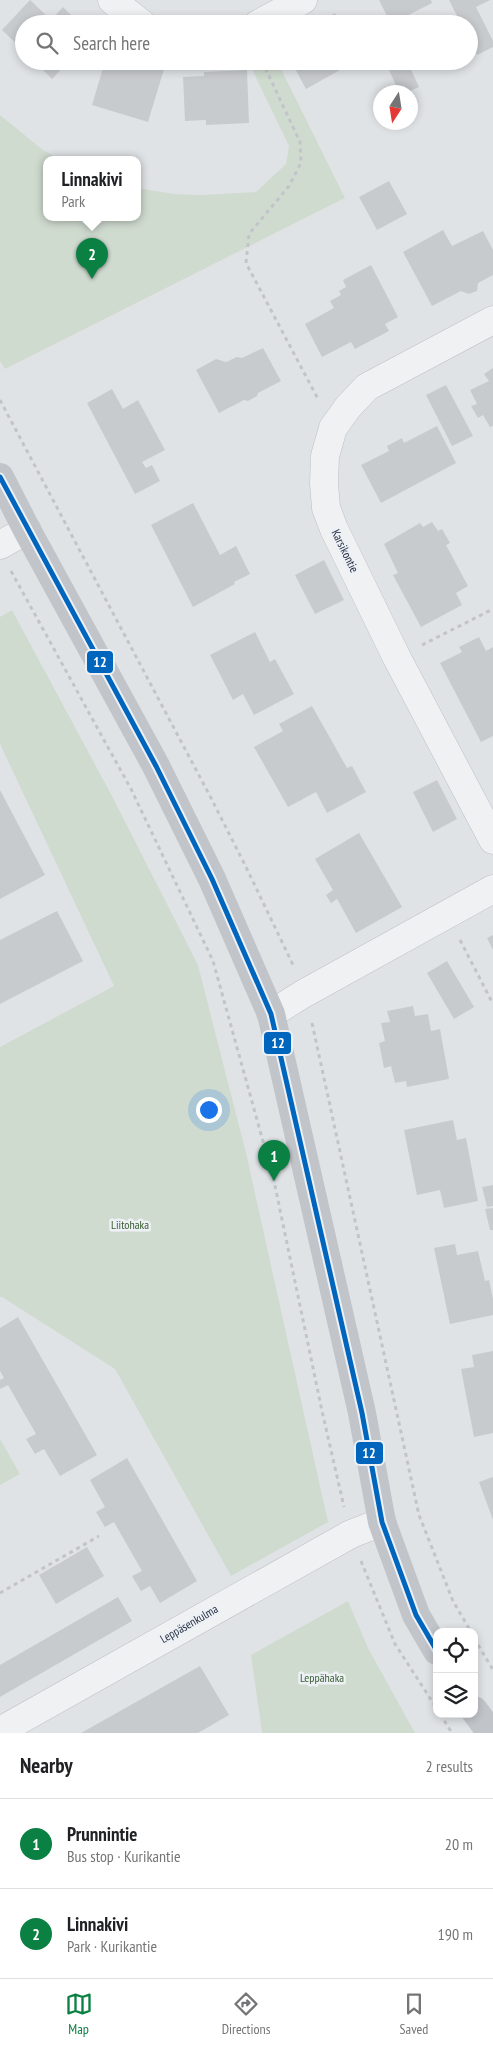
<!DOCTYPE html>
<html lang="en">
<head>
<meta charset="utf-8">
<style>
	:root { --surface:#fff; --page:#f6f6f6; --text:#202124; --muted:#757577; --line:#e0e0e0; --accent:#0b8043 }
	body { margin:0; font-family:"PT Sans Narrow",sans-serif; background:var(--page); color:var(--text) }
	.controls { position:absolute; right:15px; bottom:15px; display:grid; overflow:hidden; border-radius:10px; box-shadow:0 2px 8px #0003 }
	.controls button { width:45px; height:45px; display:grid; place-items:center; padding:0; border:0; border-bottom:1px solid var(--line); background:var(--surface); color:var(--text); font:25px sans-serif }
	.compass { position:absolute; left:373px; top:85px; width:45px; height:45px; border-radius:50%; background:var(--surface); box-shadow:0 2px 8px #0003; rotate:192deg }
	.you { position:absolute; left:208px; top:1109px; width:18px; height:18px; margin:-12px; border:4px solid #fff; border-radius:50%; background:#1a73e8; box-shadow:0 0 0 8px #1a73e833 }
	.badge { display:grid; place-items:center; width:32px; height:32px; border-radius:50%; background:var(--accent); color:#fff; font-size:16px; font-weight:700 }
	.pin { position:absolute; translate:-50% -41px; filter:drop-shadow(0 1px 2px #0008) }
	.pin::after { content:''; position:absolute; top:26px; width:18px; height:15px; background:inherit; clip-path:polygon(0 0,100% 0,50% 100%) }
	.popup { position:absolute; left:43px; top:156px; width:98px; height:65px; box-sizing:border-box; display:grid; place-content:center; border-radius:10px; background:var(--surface); filter:drop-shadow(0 1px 4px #0005); font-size:16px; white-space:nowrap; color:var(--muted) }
	.popup b { font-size:19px; color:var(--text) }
	.popup::after { content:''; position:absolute; left:50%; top:100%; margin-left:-10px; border:10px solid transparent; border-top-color:var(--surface) }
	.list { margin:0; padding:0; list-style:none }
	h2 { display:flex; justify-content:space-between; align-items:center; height:65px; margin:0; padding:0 20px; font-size:21px }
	h2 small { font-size:16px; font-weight:400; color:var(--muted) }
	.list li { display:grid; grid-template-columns:32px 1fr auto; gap:15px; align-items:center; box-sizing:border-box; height:90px; padding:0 20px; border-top:1px solid var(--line) }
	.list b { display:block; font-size:19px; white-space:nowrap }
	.list p { margin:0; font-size:16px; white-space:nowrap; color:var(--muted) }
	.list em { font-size:16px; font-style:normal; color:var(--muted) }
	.icon { flex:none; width:28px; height:28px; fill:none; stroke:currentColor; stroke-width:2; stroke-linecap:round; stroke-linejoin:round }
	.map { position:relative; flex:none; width:493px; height:1733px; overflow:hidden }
	.search { position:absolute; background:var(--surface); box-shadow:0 2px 8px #0003; left:15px; right:15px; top:15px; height:55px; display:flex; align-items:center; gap:12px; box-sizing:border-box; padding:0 18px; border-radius:28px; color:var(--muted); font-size:19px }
	.sheet { height:245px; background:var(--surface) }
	nav { display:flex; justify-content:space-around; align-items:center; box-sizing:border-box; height:70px; border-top:1px solid var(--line); background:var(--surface); font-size:14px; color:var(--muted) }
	nav a { display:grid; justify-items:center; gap:2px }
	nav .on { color:var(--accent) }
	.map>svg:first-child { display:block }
</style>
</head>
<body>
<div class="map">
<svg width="493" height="1733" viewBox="0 0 493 1733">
	<rect width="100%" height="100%" fill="#e0e3e6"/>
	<g fill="#d0dbd0">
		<path d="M248 61H277L345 198 5 369 0 361V115L43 150 62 160H47V218H137V188L174 194 201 195 256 192 286 164 289 146Z"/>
		<path d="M12 610 112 796 198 965 247 1157 328 1522 231 1576 115 1369 2 1297H0V1047L114 986 0 744V617Z"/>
		<path d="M0 1439 20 1474 0 1485Z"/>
		<path d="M348 1601 368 1648 415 1733H262L251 1655Z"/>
	</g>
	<g fill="#c8cbce">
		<path d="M30 0 51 20 63 7 80 24H24V51L2 30Z"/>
		<path d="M379 0H431L432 3 391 24Z"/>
		<path d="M449 0H490L476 7 493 41V47L477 55 469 40V24H461Z"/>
		<path d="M335 13 341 24H316Z"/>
		<path d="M34 61H69L52 79Z"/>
		<path d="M105 61H137L164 69 148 122 92 105Z"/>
		<path d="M291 61H356L306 89Z"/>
		<path d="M385 61H407L419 87 407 92H399Z"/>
		<path d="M247 70 249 123 206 125V120L185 121 183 77 204 76V72Z"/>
		<path d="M389 181 407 214 377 230 359 197Z"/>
		<path d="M443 230 452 246 483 231 493 250V275L478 283 477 291 469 294 461 291 432 306 403 252Z"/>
		<path d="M371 265 398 317 385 324 389 331 355 349 351 342 322 357 305 324 334 308 330 301 341 295 339 291 346 287 343 280Z"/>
		<path d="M263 348 281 381 258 393 257 396 248 401 244 400 219 413 196 370 216 359 226 362 237 357 242 358Z"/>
		<path d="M493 368V426L490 427 483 415 478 418 471 406 477 404 470 390 489 381 484 374Z"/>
		<path d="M446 385 473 436 452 446 426 395Z"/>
		<path d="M112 389 123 409 138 400 165 450 142 462 146 468 152 465 160 481 135 494 87 403Z"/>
		<path d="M437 426 456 463 381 503 361 465 389 451 387 446 402 438 404 443Z"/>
		<path d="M193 503 220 555 236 546 250 574 234 582 235 584 193 607 151 525Z"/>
		<path d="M432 522 438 531 442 529 450 543 446 545 468 586 456 593 462 605 421 627 393 575 398 573 384 544 420 523 423 527Z"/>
		<path d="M324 560 344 600 315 614 295 575Z"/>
		<path d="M255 632 270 662 275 659 294 694 254 715 243 694 233 700 210 655Z"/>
		<path d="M479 637 486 651 493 647V736L481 742 440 663 462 652 459 647Z"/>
		<path d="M312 706 347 768 352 766 366 792 327 813 316 792 288 807 254 747 283 731 279 724Z"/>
		<path d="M437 780 457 819 433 832 413 792Z"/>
		<path d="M0 790 45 875 0 899Z"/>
		<path d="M359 833 402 907 356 933 337 899 331 903 326 895 333 890 315 859Z"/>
		<path d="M57 911 83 961 0 1004V940Z"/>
		<path d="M493 935V950L487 938Z"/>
		<path d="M447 961 474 1007 454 1019 427 973Z"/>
		<path d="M413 1006 415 1016 428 1014 431 1031 440 1029 449 1079 407 1087 406 1081 395 1083 391 1066 384 1068 379 1043 385 1041 381 1023 390 1022 387 1011Z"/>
		<path d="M453 1120 457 1140 466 1138 478 1201 444 1208 440 1190 417 1195 404 1130Z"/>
		<path d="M493 1185V1206L487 1207 482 1187Z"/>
		<path d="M493 1208V1230H490L485 1209Z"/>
		<path d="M455 1244 457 1255 478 1251 485 1281 489 1280 493 1299V1315L450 1324 434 1248Z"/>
		<path d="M18 1317 97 1455 60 1476 44 1449 35 1454 26 1439 36 1434 8 1385 0 1389V1380L4 1378 0 1371V1328Z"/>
		<path d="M493 1351V1433L474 1437 461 1369 474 1367 472 1355Z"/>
		<path d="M127 1458 197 1581 160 1603 150 1586 141 1591 132 1576 142 1571 114 1522 105 1527 96 1512 105 1507 90 1480Z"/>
		<path d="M493 1477V1520L479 1482Z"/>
		<path d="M87 1547 104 1576 56 1604 39 1575Z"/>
		<path d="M118 1597 132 1621 0 1697V1665Z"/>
		<path d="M200 1666 229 1715 198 1733H81Z"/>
	</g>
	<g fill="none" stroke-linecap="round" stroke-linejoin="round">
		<defs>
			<g id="street">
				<path d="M112 0 142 24"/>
				<path d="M258 24 303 0"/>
				<path d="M493 320 367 387 348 407 333 428 325 456 324 483 326 508 334 529 397 658 493 840"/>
				<path d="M0 545 27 530"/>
				<path d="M271 1014 303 994 493 889"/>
				<path d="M0 1731 351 1534 382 1522"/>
			</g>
		</defs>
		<use href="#street" stroke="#bec1c4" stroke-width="29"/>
		<g stroke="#c2c4c9" stroke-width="3" stroke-dasharray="4 4" stroke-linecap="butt">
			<path d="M262 61 300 142 301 163 289 186 249 234 246 263 318 399"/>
			<path d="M0 400 211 798 246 867 294 967"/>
			<path d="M11 571 131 789 213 961 274 1181 322 1411 344 1507"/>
			<path d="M422 645 493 609"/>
			<path d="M460 940 493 1004"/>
			<path d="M312 1023 419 1515 453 1601 471 1632"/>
			<path d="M361 1561 395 1644 437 1709"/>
			<path d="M0 1593 99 1536"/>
			<path d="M474 1638 493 1670"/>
			<path d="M440 1714 452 1733"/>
		</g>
		<use href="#street" stroke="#eff1f3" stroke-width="28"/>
		<g stroke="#c1c4c9" stroke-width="28">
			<path d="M0 477 27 530 156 766 212 879 271 1014 362 1413 382 1522 416 1615 437 1651"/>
			<path d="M474 1710 491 1733"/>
		</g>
		<defs>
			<path id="bus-1" d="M0 477 156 766 212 879 271 1014 362 1413 382 1522 416 1615 437 1651"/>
		</defs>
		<use href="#bus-1" stroke="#edf1f6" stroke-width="9"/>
		<use href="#bus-1" stroke="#0065bd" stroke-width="5"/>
	</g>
	<g text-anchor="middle" stroke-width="5" stroke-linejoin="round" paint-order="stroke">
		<g font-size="12" fill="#252f41" stroke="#edf1f6">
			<text transform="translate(345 551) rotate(64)" y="4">Karsikontie</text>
			<text transform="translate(189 1624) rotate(-30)" y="4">Leppäsenkulma</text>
		</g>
		<g font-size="12" fill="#395e31" stroke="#edf1f6">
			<text x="130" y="1229">Liitohaka</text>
			<text x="322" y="1682">Leppähaka</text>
		</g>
	</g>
	<g stroke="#edf1f6" stroke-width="2">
		<rect x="86" y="650" width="28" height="24" rx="5" fill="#0065bd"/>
		<rect x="263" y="1031" width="29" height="24" rx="5" fill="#0065bd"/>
		<rect x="355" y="1441" width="29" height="24" rx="5" fill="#0065bd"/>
	</g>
	<g font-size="14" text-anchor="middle" font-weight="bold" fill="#fff">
		<text x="100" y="667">12</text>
		<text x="278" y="1048">12</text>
		<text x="369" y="1458">12</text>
	</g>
</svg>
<div class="controls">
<button><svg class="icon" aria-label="locate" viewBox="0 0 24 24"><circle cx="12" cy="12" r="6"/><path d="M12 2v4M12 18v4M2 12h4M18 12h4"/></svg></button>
<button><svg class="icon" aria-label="layers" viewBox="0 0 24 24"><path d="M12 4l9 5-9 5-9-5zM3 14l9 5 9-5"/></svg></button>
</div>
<svg class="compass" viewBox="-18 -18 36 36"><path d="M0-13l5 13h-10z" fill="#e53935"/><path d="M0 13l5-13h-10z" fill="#757577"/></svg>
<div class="you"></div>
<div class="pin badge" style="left:274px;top:1181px">1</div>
<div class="pin badge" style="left:92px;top:279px">2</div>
<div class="popup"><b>Linnakivi</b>Park</div>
<div class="search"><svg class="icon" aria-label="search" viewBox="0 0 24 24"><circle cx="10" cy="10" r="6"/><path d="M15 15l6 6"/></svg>Search here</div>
</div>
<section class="sheet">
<h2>Nearby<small>2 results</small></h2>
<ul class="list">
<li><span class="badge">1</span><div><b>Prunnintie</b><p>Bus stop · Kurikantie</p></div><em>20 m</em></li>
<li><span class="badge">2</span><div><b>Linnakivi</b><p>Park · Kurikantie</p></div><em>190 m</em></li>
</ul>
</section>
<nav>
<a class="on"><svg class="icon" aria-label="map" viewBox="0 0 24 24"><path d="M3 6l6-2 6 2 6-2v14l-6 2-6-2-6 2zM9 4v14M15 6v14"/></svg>Map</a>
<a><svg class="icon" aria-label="directions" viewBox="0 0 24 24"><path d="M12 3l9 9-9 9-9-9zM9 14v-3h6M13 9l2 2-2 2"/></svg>Directions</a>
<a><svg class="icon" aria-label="saved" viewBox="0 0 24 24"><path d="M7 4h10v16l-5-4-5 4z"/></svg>Saved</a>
</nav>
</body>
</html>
